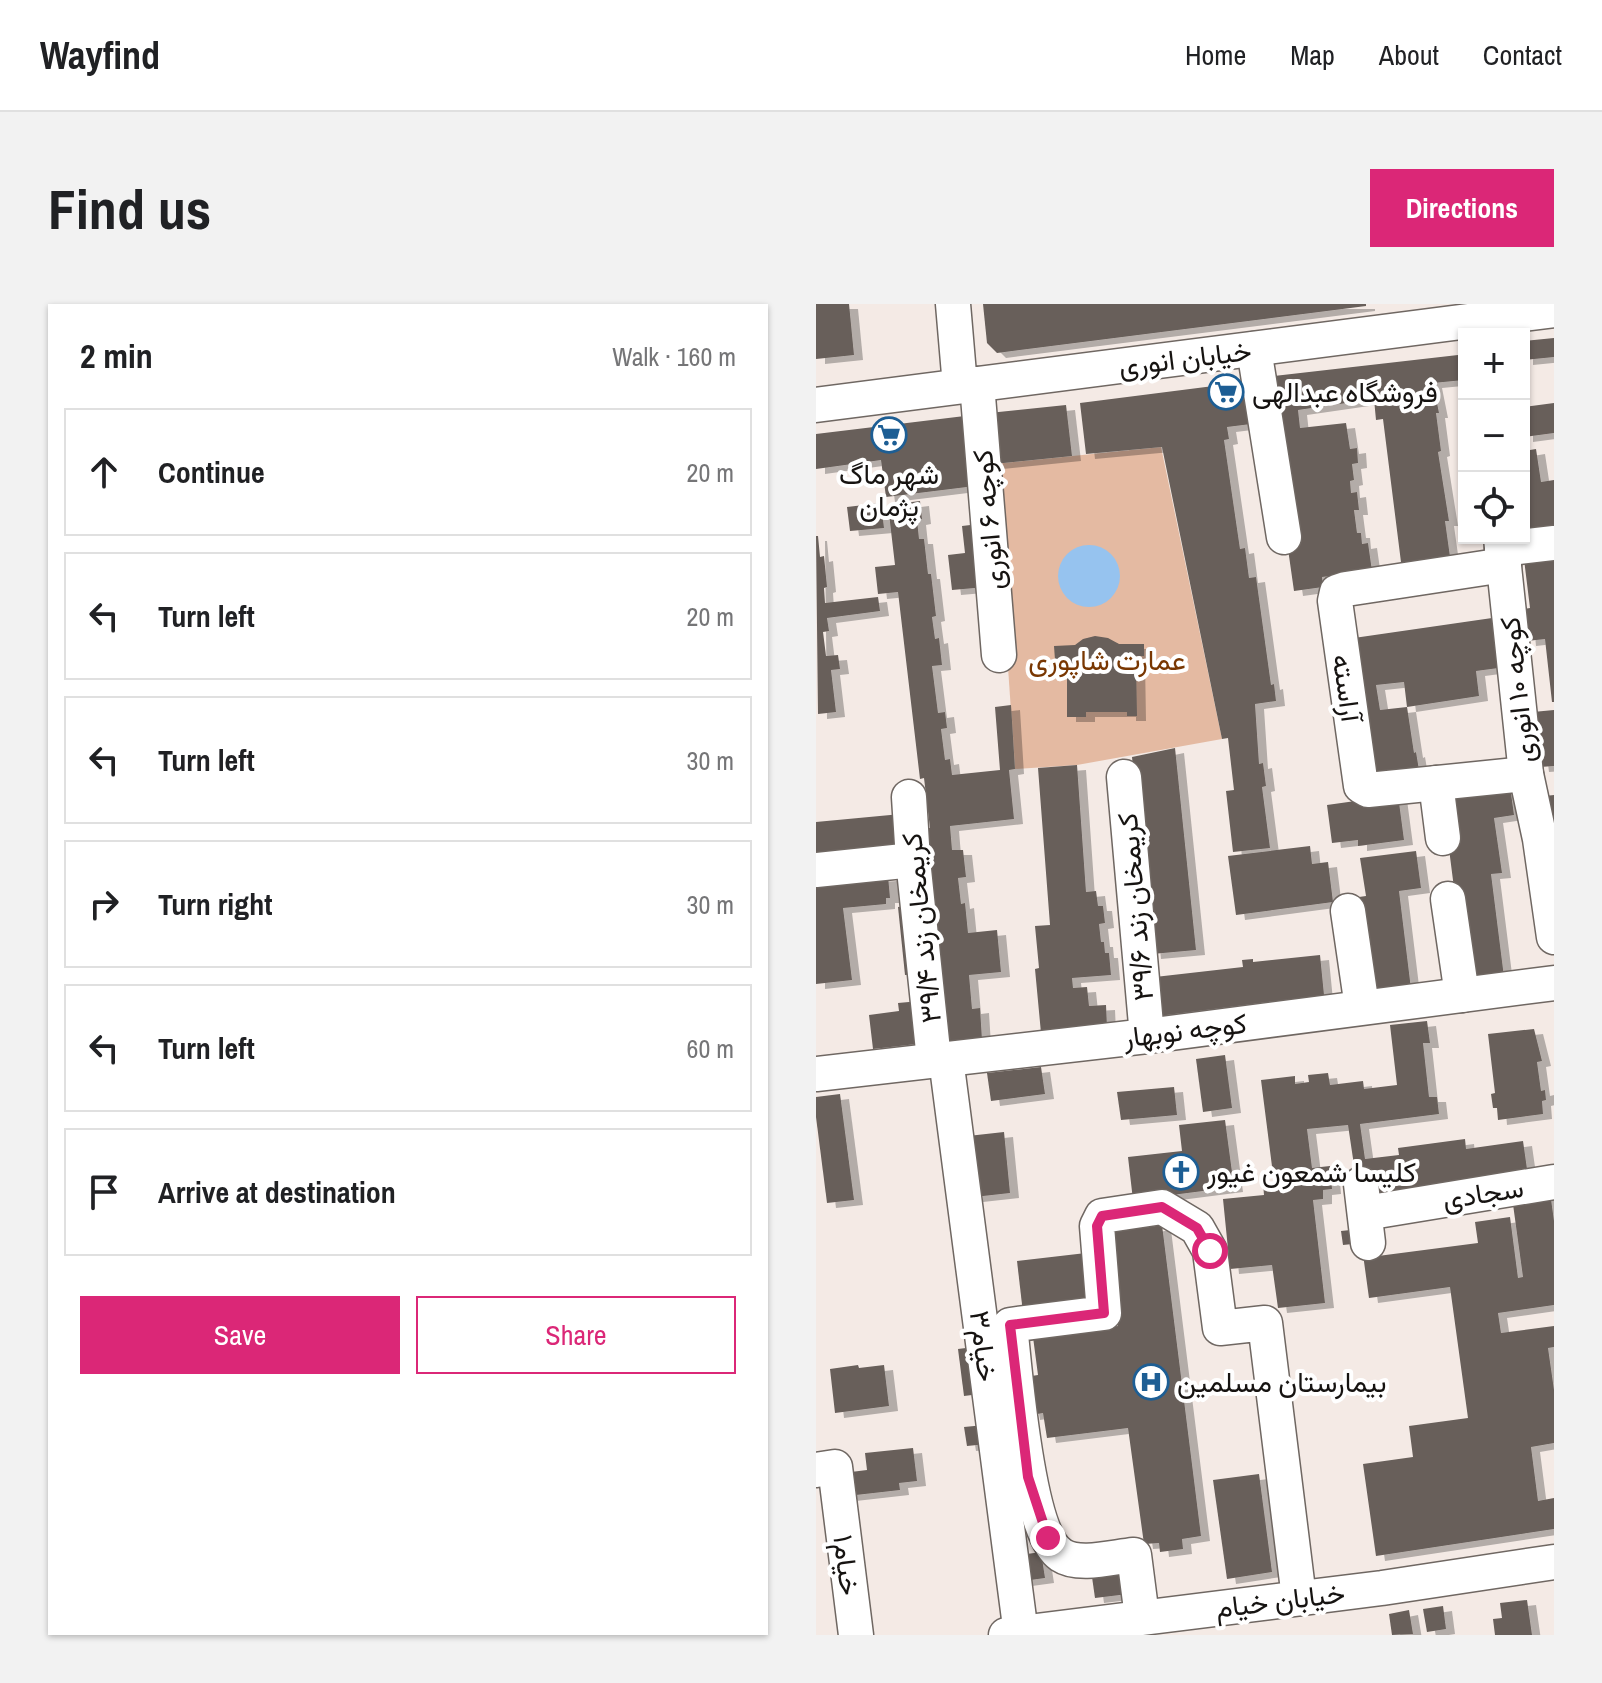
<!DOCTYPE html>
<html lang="en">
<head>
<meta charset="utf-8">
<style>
	:root { --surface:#fff; --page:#f2f2f2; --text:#202124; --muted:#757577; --line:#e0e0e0; --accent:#db2777 }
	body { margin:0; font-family:"Archivo Narrow",Vazirmatn,sans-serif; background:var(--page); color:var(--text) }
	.controls { position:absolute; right:24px; top:24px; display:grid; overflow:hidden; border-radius:0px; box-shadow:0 2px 6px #0004 }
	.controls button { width:72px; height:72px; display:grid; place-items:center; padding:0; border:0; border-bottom:2px solid var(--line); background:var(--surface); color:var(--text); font:40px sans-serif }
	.stop { position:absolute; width:24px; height:24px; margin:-18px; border:6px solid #db2777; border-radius:50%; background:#fff }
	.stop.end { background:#db2777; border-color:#fff; box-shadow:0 2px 8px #0008 }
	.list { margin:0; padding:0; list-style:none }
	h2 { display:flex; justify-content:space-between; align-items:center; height:104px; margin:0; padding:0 32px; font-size:34px }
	h2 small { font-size:26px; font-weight:400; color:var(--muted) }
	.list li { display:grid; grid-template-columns:52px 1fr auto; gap:24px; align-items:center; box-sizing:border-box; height:128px; margin:0 16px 16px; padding:0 16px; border:2px solid var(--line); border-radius:0px }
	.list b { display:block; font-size:30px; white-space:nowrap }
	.list em { font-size:26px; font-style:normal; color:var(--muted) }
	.actions { display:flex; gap:16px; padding:24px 32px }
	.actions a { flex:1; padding:18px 0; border:2px solid var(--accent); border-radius:0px; text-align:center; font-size:28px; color:var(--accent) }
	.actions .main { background:var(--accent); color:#fff }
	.icon { flex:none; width:44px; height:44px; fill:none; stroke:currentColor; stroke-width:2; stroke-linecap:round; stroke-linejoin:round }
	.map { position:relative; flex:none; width:738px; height:1331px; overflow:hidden; border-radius:0px }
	header { display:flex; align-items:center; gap:48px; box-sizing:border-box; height:112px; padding:0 40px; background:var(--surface); border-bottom:2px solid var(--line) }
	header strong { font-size:38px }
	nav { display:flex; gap:44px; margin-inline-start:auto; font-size:28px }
	.intro { display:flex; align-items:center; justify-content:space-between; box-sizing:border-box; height:192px; padding:0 48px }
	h1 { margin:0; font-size:56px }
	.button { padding:20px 36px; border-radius:0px; background:var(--accent); color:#fff; font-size:28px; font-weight:700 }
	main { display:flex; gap:48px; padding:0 48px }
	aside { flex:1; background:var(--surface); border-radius:0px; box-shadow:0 2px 6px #0004 }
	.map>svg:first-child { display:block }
</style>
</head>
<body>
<header>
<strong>Wayfind</strong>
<nav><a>Home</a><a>Map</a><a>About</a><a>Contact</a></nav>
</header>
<div class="intro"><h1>Find us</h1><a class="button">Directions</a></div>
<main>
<aside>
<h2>2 min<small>Walk · 160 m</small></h2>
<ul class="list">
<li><svg class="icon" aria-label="ahead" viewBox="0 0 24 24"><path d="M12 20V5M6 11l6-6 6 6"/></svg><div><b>Continue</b></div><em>20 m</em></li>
<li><svg class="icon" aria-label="left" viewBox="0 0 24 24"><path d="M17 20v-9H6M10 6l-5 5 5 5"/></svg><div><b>Turn left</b></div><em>20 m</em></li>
<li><svg class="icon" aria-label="left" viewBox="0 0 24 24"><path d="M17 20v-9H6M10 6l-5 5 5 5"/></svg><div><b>Turn left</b></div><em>30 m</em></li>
<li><svg class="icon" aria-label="right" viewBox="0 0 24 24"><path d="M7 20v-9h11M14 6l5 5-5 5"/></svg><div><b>Turn right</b></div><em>30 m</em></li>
<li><svg class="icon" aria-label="left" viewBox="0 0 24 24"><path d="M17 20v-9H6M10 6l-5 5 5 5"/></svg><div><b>Turn left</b></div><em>60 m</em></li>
<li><svg class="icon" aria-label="arrive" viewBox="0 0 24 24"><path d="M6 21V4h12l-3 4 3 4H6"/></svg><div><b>Arrive at destination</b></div></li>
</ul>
<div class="actions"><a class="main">Save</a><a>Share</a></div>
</aside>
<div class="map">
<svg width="738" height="1331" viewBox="0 0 738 1331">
	<defs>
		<filter id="shadow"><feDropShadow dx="9" dy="5" stdDeviation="0" flood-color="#0004"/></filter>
	</defs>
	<rect width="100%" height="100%" fill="#f4eae5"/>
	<path fill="#e4baa2" d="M345 143 406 435 261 461 199 465 178 160Z"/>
	<circle fill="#96c3ef" cx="273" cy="272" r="31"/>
	<g fill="#675f5a" filter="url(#shadow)">
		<path d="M0 0H33L38 51 0 55Z"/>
		<path d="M167 0H550V2L181 49 171 39Z"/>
		<path d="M738 34V53L708 56V37Z"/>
		<path d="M642 51 648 56V76L617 79 623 109H620L625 147 622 148 633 217H629L635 260 586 266 567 115 560 116 558 95 482 106 484 124 530 119 534 145 541 144 542 159 536 160 538 176 534 177 535 189 541 188 543 206H538L541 229H545L546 240 552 239 556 267 506 273 507 283 478 287 471 238 458 72Z"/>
		<path d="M429 78 435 120 411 123 413 135 408 136 424 245 429 244 433 274 440 273 455 381 458 380 460 397 439 400 443 460 447 459 450 482 446 483 454 544 417 548 410 487 418 486 412 434 406 435 346 143 270 150 264 99Z"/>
		<path d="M738 99V129L708 133V103Z"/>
		<path d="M250 101 256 152 178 160 173 109Z"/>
		<path d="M157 111 159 182 70 193 65 156 0 165V130Z"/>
		<path d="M720 145 725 178 738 176V236L708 234V147Z"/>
		<path d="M104 197 106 215 101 216 103 235H108L112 270H115L120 312 116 313 119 335 123 334 126 361 116 362 122 409 129 408 131 424 125 425 129 456 134 455 136 471 184 466 179 403 195 401 199 465 193 466 198 515 134 522 136 546H147L150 573 142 574 145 600 149 599 152 629 181 626 185 668 153 671 156 705 164 704 166 736 125 740 106 525 114 524 108 474 104 475 82 288 62 290 59 263 79 261 72 201Z"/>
		<path d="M65 199 68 224 34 227 31 203Z"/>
		<path d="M163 220 170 283 136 286 132 251 149 249 146 222Z"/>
		<path d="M0 232H2L4 253 8 252 11 283 8 284 9 299 62 293 64 307 11 314 13 327 7 328 10 352 22 351 24 365 15 366 20 408 2 410Z"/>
		<path d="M738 244V398H736L729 335 711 337 708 305 714 304 707 247Z"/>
		<path d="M683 313 690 363 660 367 663 392 591 403 588 378 560 381 564 406 591 403 598 449 600 448 603 466 552 473 531 335Z"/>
		<path d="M279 332 292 334 303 340H328V352H320L321 412H311V408H270V413H251V355L239 356 238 342 259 341 267 335Z"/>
		<path d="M738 406V462L724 463 717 408Z"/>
		<path d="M359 444 380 646 336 650 316 453Z"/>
		<path d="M261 461 270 588 280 587 282 602H287L289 619 283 620 285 638H288L289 649H293L295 671 256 674 257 684 271 683 273 702 290 701 291 723 225 729 219 665 223 664 219 622 234 621 222 464Z"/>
		<path d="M694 482 698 511 678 514 686 569 675 570 688 673 650 678 626 490Z"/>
		<path d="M582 491 588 536 542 542V536L516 539 511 501Z"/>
		<path d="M738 491V528L729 492Z"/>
		<path d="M85 510 89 549 0 558V518Z"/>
		<path d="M494 542 496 560 512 558 517 598 420 611 412 552Z"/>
		<path d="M600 547 605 584 583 587 595 685 556 690 543 593 550 592 544 554Z"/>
		<path d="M72 572 74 594H70V600L27 604 36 676 0 680V577Z"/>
		<path d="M96 601 104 670 89 671 82 603Z"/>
		<path d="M504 651 508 691 343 712 339 673 427 663 426 656 437 655V658Z"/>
		<path d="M104 697 109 739 57 745 53 711 83 707 82 699Z"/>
		<path d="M611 717 614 739H607L613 793H621L623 810 544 820 549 855 583 851 582 844 649 835 650 845 707 837 712 872 554 894 539 868 532 821 491 825 496 864 514 862 516 885 507 886V895L497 896 509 999 462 1004 456 961 414 965 407 895 448 891 447 879 458 878 445 776 479 772V780L493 778 492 771 512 769 514 781 547 777 548 785 581 781 574 721Z"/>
		<path d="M718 725 726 757 721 758 725 787 729 786 730 796 726 797 727 810 682 816 681 804H677L675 790 679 789 672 730Z"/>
		<path d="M409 751 416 804 387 808 380 755Z"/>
		<path d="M225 763 229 790 175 797 171 769Z"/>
		<path d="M358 783 361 811 305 816 301 788Z"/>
		<path d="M24 790 38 896 11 899 0 813V793Z"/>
		<path d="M409 816 418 883 317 896 312 853 366 847 363 821Z"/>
		<path d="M188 828 194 889 158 893 152 832Z"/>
		<path d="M734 888 738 917V1001L682 1009 685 1029 738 1022V1043L732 1044 738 1086V1139L715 1143 722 1197 738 1194V1225L560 1252 547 1160 597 1153 593 1122 652 1114 634 983 553 994 546 943 562 952 662 939 659 918 694 913 702 974 707 973 696 893Z"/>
		<path d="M326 915 327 924 346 921 385 1232 366 1235 367 1245 344 1248 343 1239 328 1240 312 1124 231 1134 227 1109 215 1111 209 1073 222 1071 217 1033 302 1022 291 929 308 926 307 917Z"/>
		<path d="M544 925 546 939 527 941 525 927Z"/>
		<path d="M270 949 276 1002 207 1009 201 957Z"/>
		<path d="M158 1043 164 1090 148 1092 142 1045Z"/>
		<path d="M42 1061 43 1064 68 1061 73 1102 19 1109 14 1065Z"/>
		<path d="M169 1121 171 1140 151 1142 148 1123Z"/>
		<path d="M97 1144 101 1177 83 1179 84 1186 31 1192 27 1169 51 1166 49 1149Z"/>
		<path d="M443 1170 456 1268 411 1275 397 1176Z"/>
		<path d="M225 1248 229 1274 207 1277 204 1251Z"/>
		<path d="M310 1269 312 1290 279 1294 276 1273Z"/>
		<path d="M711 1296 716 1331H679L677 1315 686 1314 684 1299Z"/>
		<path d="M627 1302 630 1325 611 1328 607 1305Z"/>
		<path d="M593 1306 597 1330 576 1331 573 1310Z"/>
	</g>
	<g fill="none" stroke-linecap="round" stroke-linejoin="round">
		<defs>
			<g id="minor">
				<path d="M137 0 144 82"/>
				<path d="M438 45 468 233"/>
				<path d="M161 80 183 351"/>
				<path d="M0 101 738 6"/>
				<path d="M685 234 710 470 724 535 738 633"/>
				<path d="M686 245 738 239"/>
				<path d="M688 261 530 285 521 288 519 297 545 482 552 486 710 470"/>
				<path d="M308 473 331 732"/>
				<path d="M620 479 627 534"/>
				<path d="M93 493 97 556 118 756"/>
				<path d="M0 566 97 556"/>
				<path d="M632 595 646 691"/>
				<path d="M532 607 546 703"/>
				<path d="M130 755 205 1330"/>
				<path d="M0 770 331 732 738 679"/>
				<path d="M545 880 552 939"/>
				<path d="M549 909 738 878"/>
				<path d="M0 1166 19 1163 40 1331"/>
				<path d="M326 1313 318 1251C297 1253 263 1263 245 1251 210 1227 199 1065 194 1021L288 1009 281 922 286 912 346 903 381 924 394 947 404 1024 449 1019 483 1294"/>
				<path d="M190 1331 566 1284 738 1258"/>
			</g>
		</defs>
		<use href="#minor" stroke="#6f6762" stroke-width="37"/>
		<use href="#minor" stroke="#fff" stroke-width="34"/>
	</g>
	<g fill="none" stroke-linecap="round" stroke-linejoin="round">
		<path stroke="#db2777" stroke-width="10" d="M232 1234 212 1173 194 1021 288 1009 281 922 286 912 346 903 381 924 394 947"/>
	</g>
	<defs>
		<symbol id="supermarket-ring" viewBox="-11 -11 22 22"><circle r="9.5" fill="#fff" stroke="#1d5e94" stroke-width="1.5"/><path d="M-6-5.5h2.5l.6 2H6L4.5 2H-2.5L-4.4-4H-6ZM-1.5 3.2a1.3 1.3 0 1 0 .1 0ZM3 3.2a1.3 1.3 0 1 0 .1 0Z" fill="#1d5e94"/></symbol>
		<symbol id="church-ring" viewBox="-11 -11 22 22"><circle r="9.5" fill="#fff" stroke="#1d5e94" stroke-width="1.5"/><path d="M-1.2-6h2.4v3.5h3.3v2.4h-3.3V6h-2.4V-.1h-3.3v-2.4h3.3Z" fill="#1d5e94"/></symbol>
		<symbol id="hospital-ring" viewBox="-11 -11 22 22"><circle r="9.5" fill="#fff" stroke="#1d5e94" stroke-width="1.5"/><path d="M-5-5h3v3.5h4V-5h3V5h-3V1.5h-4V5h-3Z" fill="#1d5e94"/></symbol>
	</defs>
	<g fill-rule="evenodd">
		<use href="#supermarket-ring" x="390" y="68" width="40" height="40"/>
		<use href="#supermarket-ring" x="53" y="111" width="40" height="40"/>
		<use href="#church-ring" x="345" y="848" width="40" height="40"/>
		<use href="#hospital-ring" x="315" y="1058" width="40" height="40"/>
	</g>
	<g text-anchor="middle" stroke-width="8" stroke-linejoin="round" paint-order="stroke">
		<g font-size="28" fill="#161311" stroke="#fff">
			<text transform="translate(369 54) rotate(-7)" y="10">خیابان انوری</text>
			<text transform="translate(172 216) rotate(-95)" y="10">کوچه ۶ انوری</text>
			<text transform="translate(531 384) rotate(82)" y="10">آراسته</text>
			<text transform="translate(701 386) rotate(-96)" y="10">کوچه ۱۰ انوری</text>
			<text transform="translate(319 603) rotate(-95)" y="10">کریمخان زند ۳۹/۶</text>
			<text transform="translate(105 624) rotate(-96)" y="10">کریمخان زند ۳۹/۴</text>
			<text transform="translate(369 726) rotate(-7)" y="10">کوچه نوبهار</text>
			<text transform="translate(667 889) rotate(-9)" y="10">سجادی</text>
			<text transform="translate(168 1042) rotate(83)" y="10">خیام۳</text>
			<text transform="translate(31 1261) rotate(83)" y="10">۱خیام</text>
			<text transform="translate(464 1296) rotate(-7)" y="10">خیابان خیام</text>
		</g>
		<g font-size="28" fill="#161311" stroke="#fff" text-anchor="start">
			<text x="436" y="98">فروشگاه عبدالهی</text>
			<text x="73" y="180" text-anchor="middle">شهر ماگ<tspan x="73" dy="32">پژمان</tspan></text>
			<text x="391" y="878">کلیسا شمعون غیور</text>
			<text x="361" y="1088">بیمارستان مسلمین</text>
		</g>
		<g font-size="28" fill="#793702" stroke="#fff">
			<text x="291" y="366">عمارت شاپوری</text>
		</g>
	</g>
</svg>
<div class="controls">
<button>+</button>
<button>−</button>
<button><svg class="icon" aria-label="locate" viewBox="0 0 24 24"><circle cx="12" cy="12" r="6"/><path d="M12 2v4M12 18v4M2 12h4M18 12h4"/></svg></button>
</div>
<div class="stop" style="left:394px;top:947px"></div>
<div class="stop end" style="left:232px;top:1234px"></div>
</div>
</main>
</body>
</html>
